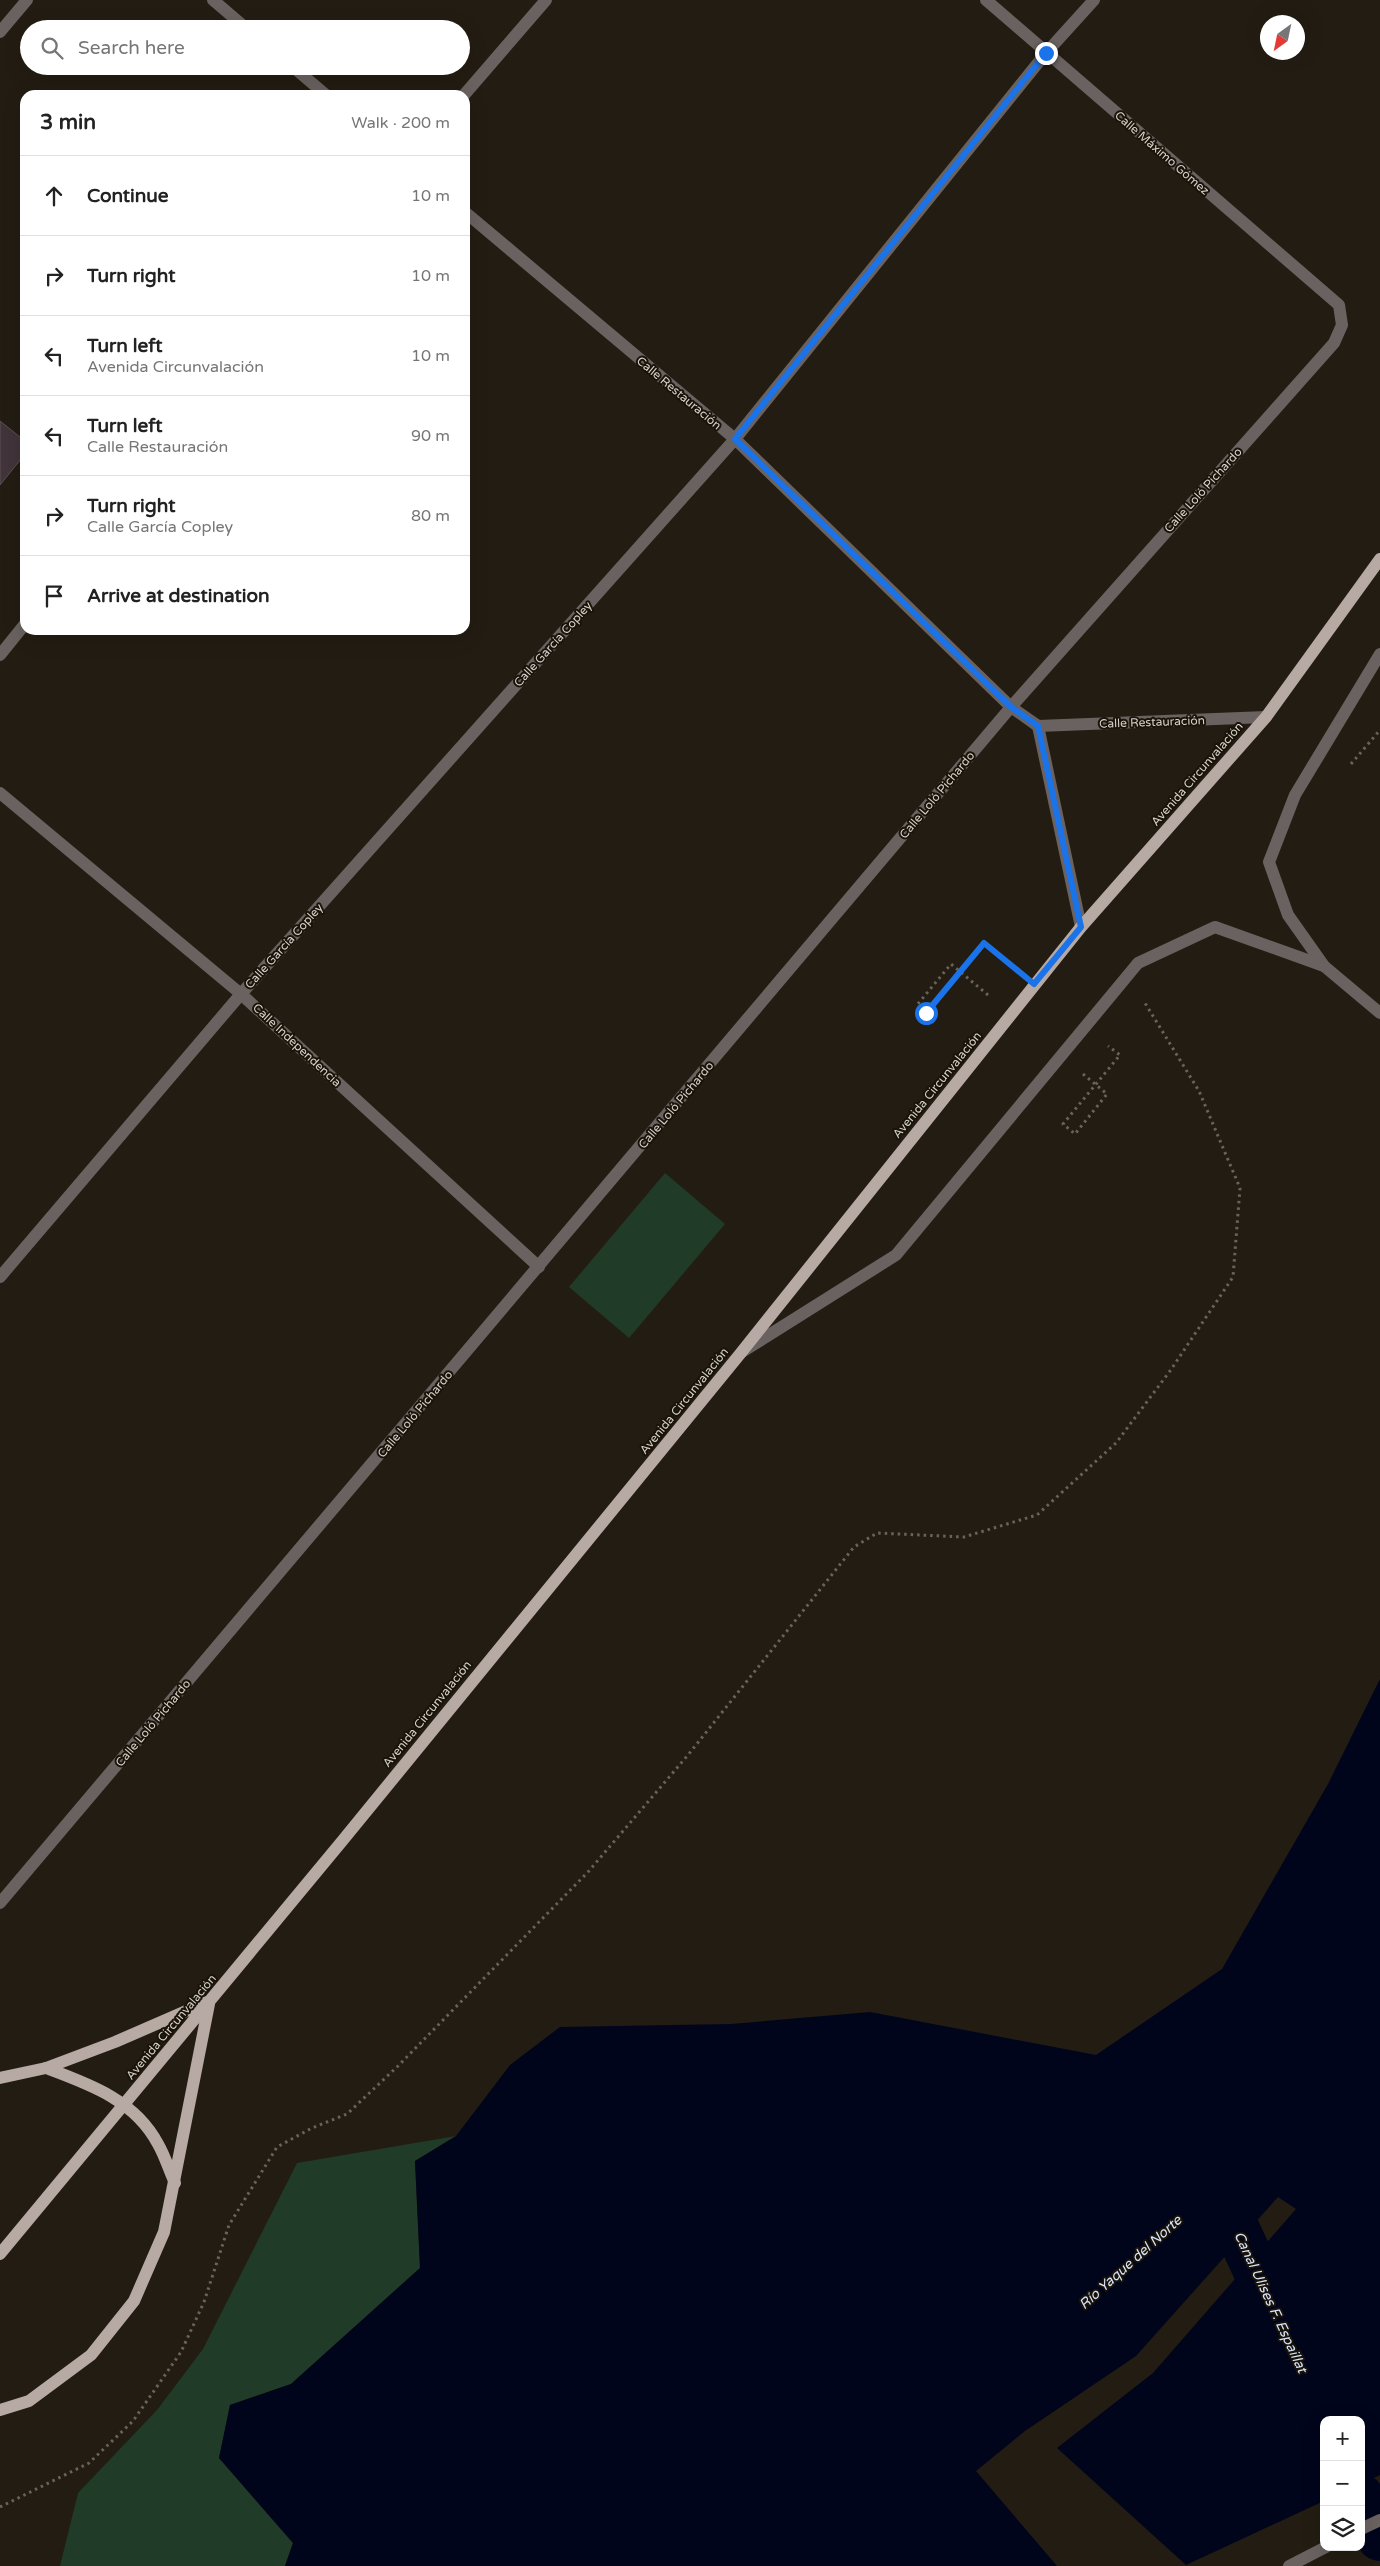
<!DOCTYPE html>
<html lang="en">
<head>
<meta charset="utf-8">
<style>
	:root { --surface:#fff; --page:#f6f6f6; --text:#222; --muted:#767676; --line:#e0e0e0 }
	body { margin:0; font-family:"Varela Round",sans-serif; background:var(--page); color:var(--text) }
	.controls { position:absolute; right:15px; bottom:15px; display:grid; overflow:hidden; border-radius:10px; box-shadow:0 5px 20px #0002 }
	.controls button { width:45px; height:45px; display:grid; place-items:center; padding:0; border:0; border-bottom:1px solid var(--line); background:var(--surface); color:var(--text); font:25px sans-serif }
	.compass { position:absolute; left:1260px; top:15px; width:45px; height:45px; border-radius:50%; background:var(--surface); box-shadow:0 5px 20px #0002; rotate:213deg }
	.stop { position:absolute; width:15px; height:15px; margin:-11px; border:4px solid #1a73e8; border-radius:50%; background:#fff }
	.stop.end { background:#1a73e8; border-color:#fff; box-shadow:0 1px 5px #0008 }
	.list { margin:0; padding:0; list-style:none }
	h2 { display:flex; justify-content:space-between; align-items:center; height:65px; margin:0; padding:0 20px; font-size:21px }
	h2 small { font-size:16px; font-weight:400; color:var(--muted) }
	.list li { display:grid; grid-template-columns:32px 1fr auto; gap:15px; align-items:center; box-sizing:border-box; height:80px; padding:0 20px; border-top:1px solid var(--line) }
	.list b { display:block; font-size:19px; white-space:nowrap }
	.list p { margin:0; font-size:16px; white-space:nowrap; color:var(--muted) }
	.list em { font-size:16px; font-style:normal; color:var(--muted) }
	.icon { flex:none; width:28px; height:28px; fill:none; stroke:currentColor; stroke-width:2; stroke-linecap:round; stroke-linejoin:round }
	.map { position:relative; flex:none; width:1380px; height:2566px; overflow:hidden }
	.search { position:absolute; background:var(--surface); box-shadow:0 5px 20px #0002; left:20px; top:20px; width:450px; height:55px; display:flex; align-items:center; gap:12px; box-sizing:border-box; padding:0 18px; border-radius:28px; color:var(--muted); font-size:19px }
	.panel { position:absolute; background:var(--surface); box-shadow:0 5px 20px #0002; left:20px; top:90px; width:450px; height:545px; border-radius:15px }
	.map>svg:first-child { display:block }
</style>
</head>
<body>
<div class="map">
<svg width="1380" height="2566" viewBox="0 0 1380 2566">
	<rect width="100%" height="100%" fill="#231c12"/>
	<g fill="#203b27">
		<path d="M665 1173 725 1224 629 1338 569 1287Z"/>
		<path d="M456 2136 415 2161 420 2268 291 2384 230 2405 219 2458 293 2543 285 2566H60L78 2493 157 2410 203 2349 297 2163Z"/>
	</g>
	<path fill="#01051c" d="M1380 1679V2475L1361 2484V2420H1324V2501L1186 2565 1057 2448 1153 2373 1296 2209 1278 2197 1136 2356 1025 2431 976 2471 1057 2566H285L293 2543 219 2458 230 2405 291 2384 420 2268 415 2161 456 2136 510 2065 560 2027 731 2024 870 2012 1096 2055 1222 1969 1328 1784Z"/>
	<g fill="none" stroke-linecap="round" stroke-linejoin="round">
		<g stroke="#01051c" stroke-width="46">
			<path d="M1216 2184 1325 2420"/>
			<path d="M1361 2497 1380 2538"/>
		</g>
	</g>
	<path fill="#41343a" stroke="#5d4f55" d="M0 421 25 441V454L0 485Z"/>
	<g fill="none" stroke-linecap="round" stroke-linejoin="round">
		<g stroke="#69635a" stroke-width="3" stroke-dasharray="2.5 4" stroke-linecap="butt">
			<path d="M1351 764 1380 730"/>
			<path d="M988 995 951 964 917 1005 926 1013 984 943 1012 966"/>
			<path d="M1083 1074 1107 1094 1075 1134 1063 1124 1120 1055 1108 1046"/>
			<path d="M0 2507 89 2463 133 2421 181 2352 204 2302 229 2225 277 2147 312 2128 347 2114 397 2067 588 1872 688 1755 854 1547 877 1533 964 1537 1037 1515 1116 1443 1170 1371 1233 1277 1240 1188 1199 1091 1145 1003"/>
		</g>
		<g stroke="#696260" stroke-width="12">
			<path d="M213 0 247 29"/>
			<path d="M0 32 27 0"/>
			<path d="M292 66 326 95"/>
			<path d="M464 95 546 0"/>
			<path d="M465 212 735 439 1011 707 1038 726 1266 717"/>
			<path d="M1380 654 1295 795 1269 862 1288 915 1324 966 1380 1013"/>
			<path d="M0 655 25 624"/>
			<path d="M1038 726 1081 927"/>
			<path d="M0 793 241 994 539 1267"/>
			<path d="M0 1277 241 994 735 439 1046 53 1094 0"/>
			<path d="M742 1352 896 1255 1138 963 1215 927 1324 966"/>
			<path d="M0 1903 1011 707 1334 343 1342 325 1339 305 986 0"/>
			<path d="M1361 2529 1380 2520"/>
			<path d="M1289 2566 1326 2547"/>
		</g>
		<g stroke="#b7a9a3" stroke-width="12">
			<path d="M46 2068C89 2084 135 2100 158 2144 165 2156 169 2170 175 2183"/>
			<path d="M0 2078 46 2068 115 2042 207 2002"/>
			<path d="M0 2254 343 1840 740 1354 1081 927 1266 717 1380 559"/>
			<path d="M0 2410 29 2401 91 2355 134 2301 164 2232 209 2004"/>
		</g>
	</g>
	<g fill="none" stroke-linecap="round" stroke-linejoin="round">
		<path stroke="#1a73e8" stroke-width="6" d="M926 1013 984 943 1034 984 1081 927 1038 726 1011 707 735 439 1046 53"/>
	</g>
	<g text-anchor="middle" stroke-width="4" stroke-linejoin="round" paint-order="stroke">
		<g font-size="12" fill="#d6d1ca" stroke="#191309">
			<text transform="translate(1162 153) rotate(41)" y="4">Calle Máximo Gómez</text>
			<text transform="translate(679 393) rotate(40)" y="4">Calle Restauración</text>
			<text transform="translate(1203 490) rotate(-48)" y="4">Calle Loló Pichardo</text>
			<text transform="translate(553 644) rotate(-48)" y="4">Calle García Copley</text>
			<text transform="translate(1152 722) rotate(-2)" y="4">Calle Restauración</text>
			<text transform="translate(1197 774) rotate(-49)" y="4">Avenida Circunvalación</text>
			<text transform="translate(937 795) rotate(-50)" y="4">Calle Loló Pichardo</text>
			<text transform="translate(284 946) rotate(-48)" y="4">Calle García Copley</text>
			<text transform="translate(297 1045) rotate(43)" y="4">Calle Independencia</text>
			<text transform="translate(937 1085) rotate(-51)" y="4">Avenida Circunvalación</text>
			<text transform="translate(676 1105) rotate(-50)" y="4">Calle Loló Pichardo</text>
			<text transform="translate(684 1401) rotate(-51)" y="4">Avenida Circunvalación</text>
			<text transform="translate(415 1414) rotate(-50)" y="4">Calle Loló Pichardo</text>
			<text transform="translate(427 1714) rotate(-51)" y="4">Avenida Circunvalación</text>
			<text transform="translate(153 1723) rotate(-50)" y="4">Calle Loló Pichardo</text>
			<text transform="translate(171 2027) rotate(-50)" y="4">Avenida Circunvalación</text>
		</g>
		<g font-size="14" font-style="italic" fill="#d9e5fc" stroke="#191309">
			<text transform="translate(1130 2262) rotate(-42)" y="5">Río Yaque del Norte</text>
			<text transform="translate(1271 2302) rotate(65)" y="5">Canal Ulises F. Espaillat</text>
		</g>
	</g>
</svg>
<div class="controls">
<button>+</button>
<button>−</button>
<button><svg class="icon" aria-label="layers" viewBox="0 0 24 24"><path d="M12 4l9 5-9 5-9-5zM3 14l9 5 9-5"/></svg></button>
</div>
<svg class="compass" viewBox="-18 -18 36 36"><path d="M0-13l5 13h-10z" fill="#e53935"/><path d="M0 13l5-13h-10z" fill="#767676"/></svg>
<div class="stop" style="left:926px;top:1013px"></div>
<div class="stop end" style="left:1046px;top:53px"></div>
<div class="search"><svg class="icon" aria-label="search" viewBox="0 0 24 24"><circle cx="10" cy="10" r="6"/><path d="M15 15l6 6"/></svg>Search here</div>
<section class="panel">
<h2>3 min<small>Walk · 200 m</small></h2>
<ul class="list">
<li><svg class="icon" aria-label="ahead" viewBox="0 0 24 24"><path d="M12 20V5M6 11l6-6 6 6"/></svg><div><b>Continue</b></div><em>10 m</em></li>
<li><svg class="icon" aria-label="right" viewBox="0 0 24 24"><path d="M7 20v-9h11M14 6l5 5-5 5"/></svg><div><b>Turn right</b></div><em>10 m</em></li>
<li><svg class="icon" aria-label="left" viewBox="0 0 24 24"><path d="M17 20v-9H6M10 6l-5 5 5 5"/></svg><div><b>Turn left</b><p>Avenida Circunvalación</p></div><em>10 m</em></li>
<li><svg class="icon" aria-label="left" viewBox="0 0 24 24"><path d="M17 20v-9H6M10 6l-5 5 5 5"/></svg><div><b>Turn left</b><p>Calle Restauración</p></div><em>90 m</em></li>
<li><svg class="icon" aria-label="right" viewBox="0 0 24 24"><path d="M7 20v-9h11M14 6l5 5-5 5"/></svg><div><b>Turn right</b><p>Calle García Copley</p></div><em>80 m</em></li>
<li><svg class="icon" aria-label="arrive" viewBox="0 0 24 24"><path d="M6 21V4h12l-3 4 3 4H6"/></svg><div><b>Arrive at destination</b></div></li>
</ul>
</section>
</div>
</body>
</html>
